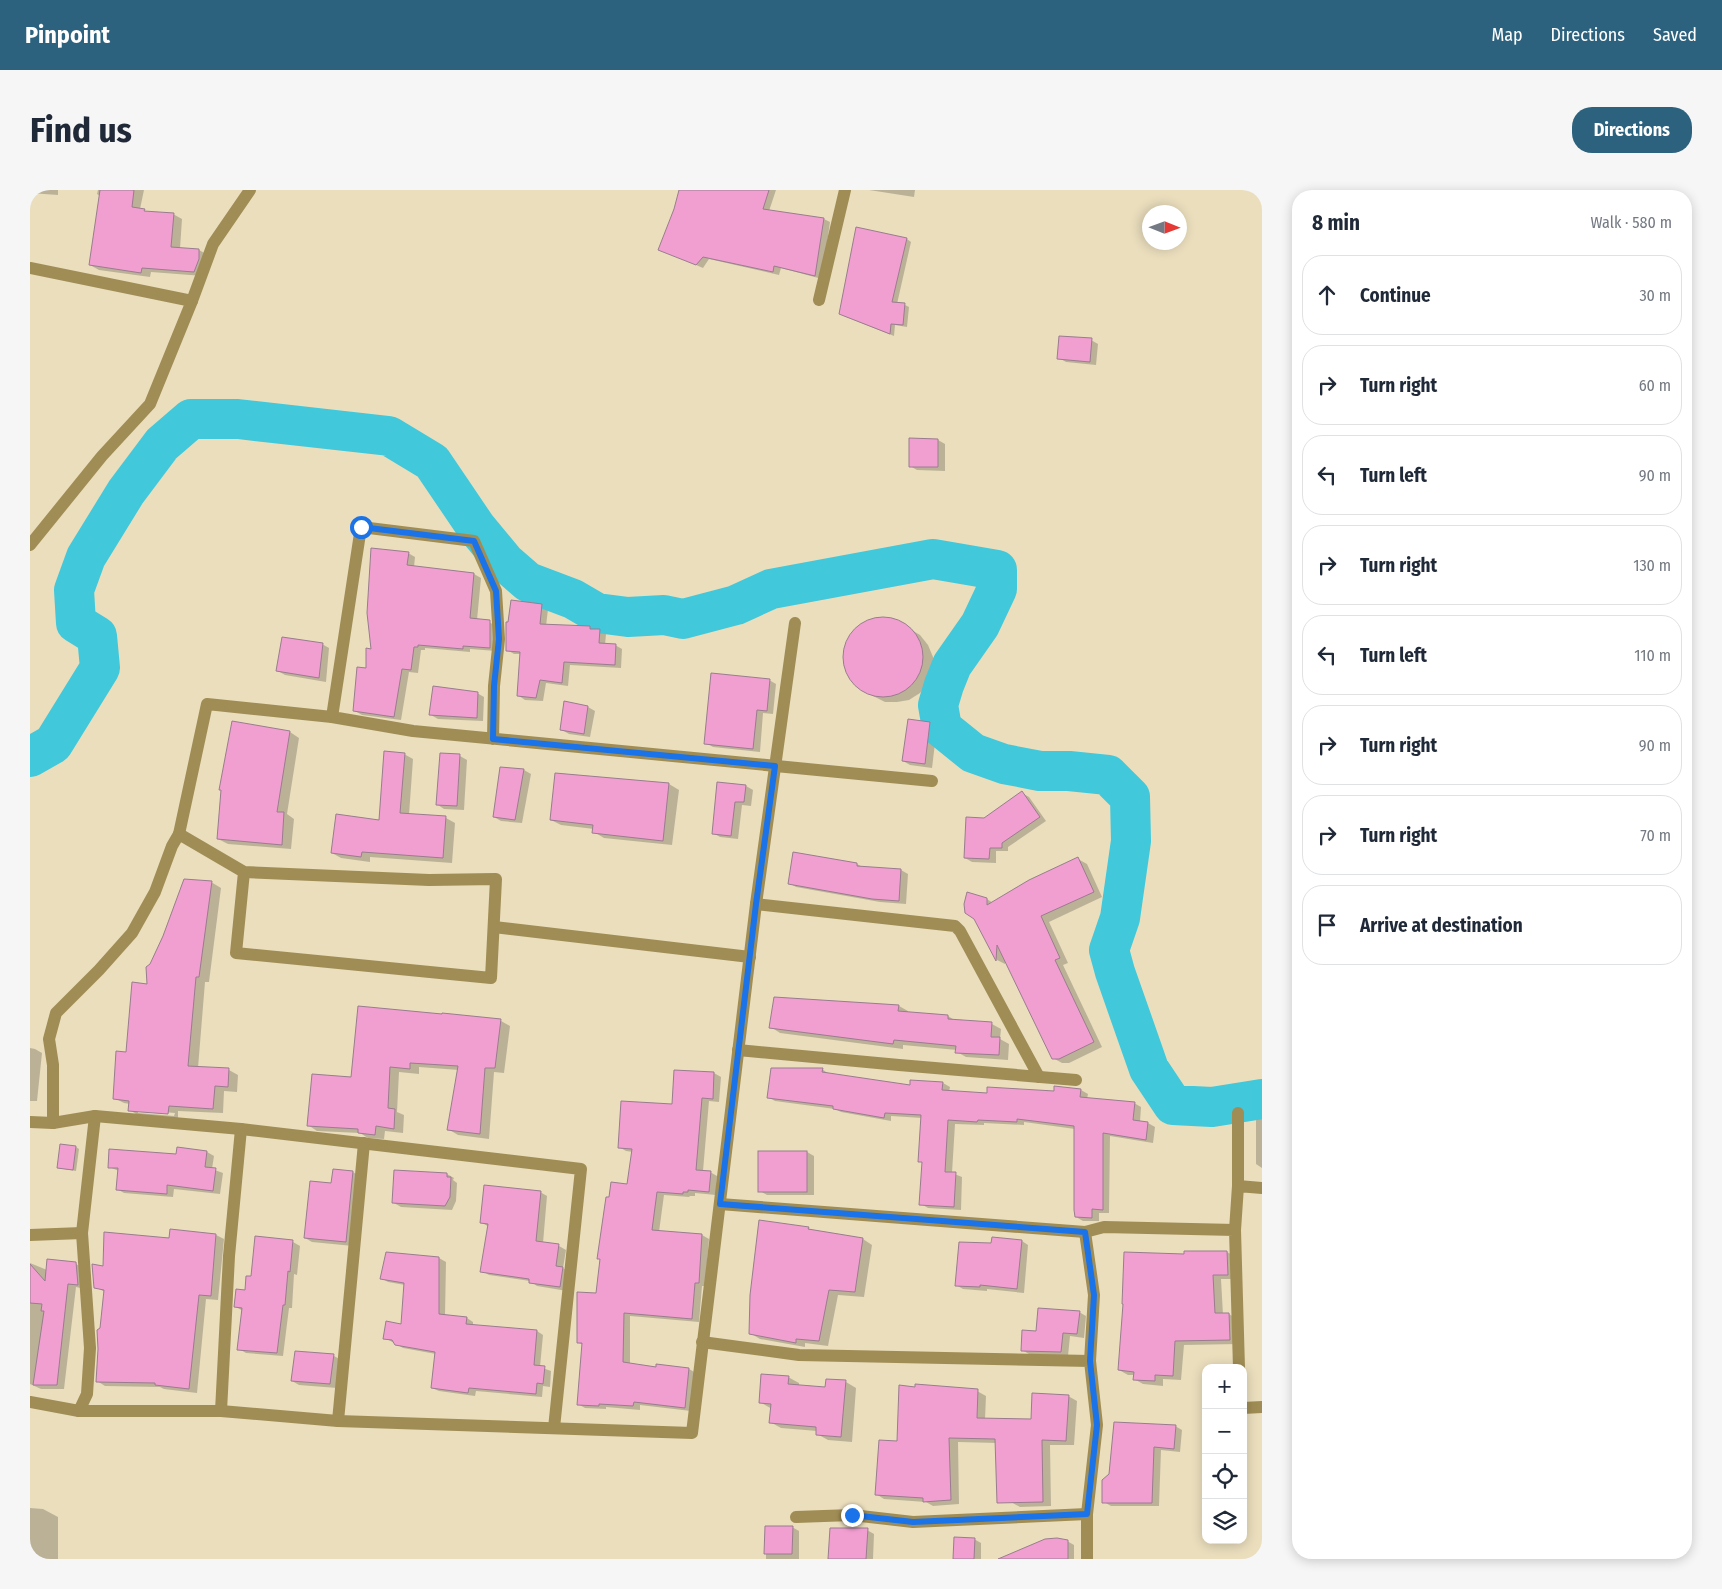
<!DOCTYPE html>
<html lang="en">
<head>
<meta charset="utf-8">
<style>
	:root { --surface:#fff; --page:#f6f6f7; --text:#1f2937; --muted:#747a83; --line:#e0e1e3; --accent:#2d627e }
	body { margin:0; font-family:"Fira Sans Condensed",sans-serif; background:var(--page); color:var(--text) }
	.controls { position:absolute; right:15px; bottom:15px; display:grid; overflow:hidden; border-radius:10px; box-shadow:0 2px 12px #0003 }
	.controls button { width:45px; height:45px; display:grid; place-items:center; padding:0; border:0; border-bottom:1px solid var(--line); background:var(--surface); color:var(--text); font:25px sans-serif }
	.compass { position:absolute; left:1112px; top:15px; width:45px; height:45px; border-radius:50%; background:var(--surface); box-shadow:0 2px 12px #0003; rotate:91deg }
	.stop { position:absolute; width:15px; height:15px; margin:-11px; border:4px solid #1a73e8; border-radius:50%; background:#fff }
	.stop.end { background:#1a73e8; border-color:#fff; box-shadow:0 1px 5px #0008 }
	.list { margin:0; padding:0; list-style:none }
	h2 { display:flex; justify-content:space-between; align-items:center; height:65px; margin:0; padding:0 20px; font-size:21px }
	h2 small { font-size:16px; font-weight:400; color:var(--muted) }
	.list li { display:grid; grid-template-columns:32px 1fr auto; gap:15px; align-items:center; box-sizing:border-box; height:80px; margin:0 10px 10px; padding:0 10px; border:1px solid var(--line); border-radius:20px }
	.list b { display:block; font-size:19px; white-space:nowrap }
	.list em { font-size:16px; font-style:normal; color:var(--muted) }
	.icon { flex:none; width:28px; height:28px; fill:none; stroke:currentColor; stroke-width:2; stroke-linecap:round; stroke-linejoin:round }
	.map { position:relative; flex:none; width:1232px; height:1369px; overflow:hidden; border-radius:20px }
	header { display:flex; align-items:center; gap:30px; box-sizing:border-box; height:70px; padding:0 25px; background:var(--accent); color:#fff }
	header strong { font-size:24px }
	nav { display:flex; gap:28px; margin-inline-start:auto; font-size:18px }
	.intro { display:flex; align-items:center; justify-content:space-between; box-sizing:border-box; height:120px; padding:0 30px }
	h1 { margin:0; font-size:35px }
	.button { padding:12px 22px; border-radius:20px; background:var(--accent); color:#fff; font-size:18px; font-weight:700 }
	main { display:flex; gap:30px; padding:0 30px }
	aside { flex:1; background:var(--surface); border-radius:20px; box-shadow:0 2px 12px #0003 }
	.map>svg:first-child { display:block }
</style>
</head>
<body>
<header>
<strong>Pinpoint</strong>
<nav><a>Map</a><a>Directions</a><a>Saved</a></nav>
</header>
<div class="intro"><h1>Find us</h1><a class="button">Directions</a></div>
<main>
<div class="map">
<svg width="1232" height="1369" viewBox="0 0 1232 1369">
	<rect width="100%" height="100%" fill="#eadebd"/>
	<g fill="#0003" fill-rule="evenodd">
		<path d="M0 0H28V5L0 3Z"/>
		<path d="M68 0H114L110 19 119 23 143 24 152 29 150 59 169 60 178 65 173 86 121 82 120 87 69 80 60 75 70 6 67 4Z"/>
		<path d="M650 0H746L739 21 794 29 800 32 792 89 751 78 749 85 679 69 673 78 629 59 645 20Z"/>
		<path d="M839 0H885L884 7Z"/>
		<path d="M827 38 877 49 881 52 867 114 875 115 879 117 877 137 865 135 864 146 814 126Z"/>
		<path d="M1061 150 1068 154 1066 175 1036 172 1029 168Z"/>
		<path d="M880 249 908 250 915 254V281L887 280 880 276Z"/>
		<path d="M378 363 385 367 384 377 444 384 451 388 447 430 459 432 466 436V461L440 459V462L395 458V460H391L388 483 379 482 371 530 332 525 325 521 342 460Z"/>
		<path d="M512 415 518 419 516 436 560 437 576 444 575 455H585L592 459 591 478 540 475 538 496 516 493 513 511 495 510 489 506 491 464H484L477 460Z"/>
		<path d="M854 428 867 431 890 445 898 455 903 467V481L898 493 890 503 879 510 867 512H855L843 506 832 500 823 491 817 481 814 468 816 456 821 445 829 436 841 430Z"/>
		<path d="M292 454 299 458 296 492 255 485 248 481Z"/>
		<path d="M739 490 746 494 743 524 733 523 730 562 683 557 676 553Z"/>
		<path d="M447 503 454 507 453 531 408 529 401 525Z"/>
		<path d="M558 517 565 521 560 547 539 544 532 540Z"/>
		<path d="M900 533 907 537 902 578 880 575 873 571Z"/>
		<path d="M260 542 269 548 257 624 264 629 261 659 198 654 188 649Z"/>
		<path d="M374 564 383 569 379 625 416 628 425 633 422 673 340 667V672L311 668 302 663 350 631Z"/>
		<path d="M430 566 437 570 434 620 414 619 408 615Z"/>
		<path d="M494 580 501 584 492 633 471 631 464 627Z"/>
		<path d="M639 594 649 600 642 655 574 648 564 642V639L531 635 521 630Z"/>
		<path d="M716 596 723 600 721 616 712 615 708 649 690 647 683 643Z"/>
		<path d="M992 603 999 607 1016 631 978 657V661H966V673L942 672 935 668 954 629Z"/>
		<path d="M764 663 827 674 834 678 871 680 878 684 876 714 850 712 766 697 759 693Z"/>
		<path d="M1048 669 1057 674 1072 707 1019 732 1038 773 1033 775 1072 857 1039 873H1032L1023 868 976 769 975 774 967 770 945 728 957 709 963 713Z"/>
		<path d="M181 692 191 698 179 792H175L168 878 199 880 208 885 207 902 194 901 193 923 148 921V929L109 926 100 920V914L94 913 84 908 118 795 121 775ZM108 920 145 923 144 926 108 923Z"/>
		<path d="M745 808 869 816 878 821V823L918 826 926 831 962 834 971 839 970 849 979 854 978 870 936 867 927 862V860L873 855V859L750 843 741 837Z"/>
		<path d="M413 824 471 831 480 836 474 883 464 882 459 949 428 945 418 939 429 880 389 877V884L369 882 367 922 374 925 373 943 355 941 354 949 338 948 330 943 287 941 278 935Z"/>
		<path d="M0 858 5 859 12 863 7 911H0Z"/>
		<path d="M792 879 799 884 881 896 882 891 913 893 920 897 919 902 958 904 1025 902V898L1051 900 1058 904 1057 909 1104 913 1111 917 1110 932 1118 933 1125 937 1123 953 1080 946 1079 1023H1069V1031H1053L1046 1027 1045 939 994 932V935L954 933V935L925 934 922 983 932 987 931 1020 898 1018 891 1014 893 973 889 971 892 928 861 926V931L811 922 805 919 745 911 738 907Z"/>
		<path d="M684 883 691 887 689 912 679 911 673 981 680 982 687 986 686 1005 665 1003V1006H660L659 1007 634 1005 629 1042 672 1045 679 1049 675 1096H672L669 1132 600 1126V1175L627 1178 628 1176 659 1179 666 1183 661 1221 610 1215V1220L576 1217V1219L555 1218 548 1214 553 1155 549 1153 567 1104 581 1009 598 995 603 962 596 961 589 957Z"/>
		<path d="M1226 924H1232V978L1226 974Z"/>
		<path d="M46 957 49 959 46 981 28 978Z"/>
		<path d="M177 962 184 966 182 979 193 983 190 1004 144 999 143 1007 94 1003 87 999 89 981 79 977 148 965Z"/>
		<path d="M730 962H777L784 966V1005H737L730 1001Z"/>
		<path d="M323 982 329 986 323 1056 282 1052 275 1048 302 994Z"/>
		<path d="M417 984 424 988 423 990 427 993 426 1011 422 1020 371 1017 364 1013Z"/>
		<path d="M510 1002 517 1006 513 1053 529 1056 536 1060 533 1078 539 1082 537 1101 507 1096 500 1091 459 1085 452 1081 459 1037 451 1032Z"/>
		<path d="M778 1038 785 1042 833 1049 842 1055 834 1107 808 1105 798 1156 775 1153V1157L730 1149 720 1143Z"/>
		<path d="M141 1040 186 1045 194 1049 188 1110 176 1109 167 1203 134 1199 130 1197 75 1196 67 1191 75 1102 65 1097 74 1077 140 1050Z"/>
		<path d="M992 1051 998 1055 994 1103 957 1099V1101L933 1099 926 1095 962 1054Z"/>
		<path d="M263 1052 270 1056 267 1085 264 1084 262 1118H259L253 1166 216 1163 209 1159 213 1121 206 1117 216 1102 222 1088Z"/>
		<path d="M1156 1062H1197L1206 1067V1089H1191L1193 1125 1199 1124 1207 1129 1208 1154 1154 1155 1151 1190 1133 1189V1196L1113 1194 1104 1189 1105 1185H1098L1089 1180 1156 1066Z"/>
		<path d="M409 1068 416 1072 415 1126 437 1128 443 1132V1136L507 1141 513 1145 510 1177 521 1181 520 1197 513 1196 512 1207 446 1201 445 1206 409 1201 402 1198 406 1164 373 1158 355 1148 372 1135 375 1095 358 1092 351 1088Z"/>
		<path d="M0 1073 17 1080 46 1074 53 1078 55 1099 46 1097 34 1199H11L0 1194Z"/>
		<path d="M1049 1122 1056 1126 1054 1148 1040 1146 1038 1166 999 1164 992 1160 1007 1142Z"/>
		<path d="M304 1166 311 1170 307 1198 269 1195 262 1191Z"/>
		<path d="M758 1187 769 1193V1197L796 1199 816 1192 826 1198 822 1252 798 1250 787 1244V1241L751 1238 740 1232 742 1219 730 1212Z"/>
		<path d="M886 1198 947 1201 956 1206 955 1229 1002 1231 1038 1206 1047 1211 1044 1255H1020L1021 1316 990 1317 981 1312 967 1253 928 1252 929 1314 903 1316 896 1312 854 1309 846 1304 868 1252Z"/>
		<path d="M1145 1236 1152 1240 1150 1262 1131 1260 1129 1316H1081L1074 1312V1291Z"/>
		<path d="M0 1318 13 1319 28 1327V1369H0Z"/>
		<path d="M736 1337H762L769 1341V1369H736Z"/>
		<path d="M837 1340 844 1344 843 1369H800Z"/>
		<path d="M944 1349 951 1353V1369H925Z"/>
		<path d="M1037 1351 1044 1355V1369H999Z"/>
	</g>
	<g fill="none" stroke-linecap="round" stroke-linejoin="round">
		<path stroke="#41c8da" stroke-width="40" d="M0 567 23 554 70 478 67 446 46 433 44 400 56 367 96 302 132 254 161 229H208L359 246 402 272 446 337 475 372 498 392 543 409 567 423 598 427 634 425 653 429 706 415 741 399 903 369 967 380V399L950 435 922 475 914 495 908 515 912 538 943 563 974 574 1010 581H1039L1078 585 1100 607 1101 651 1090 728 1079 760 1085 782 1119 879 1143 915 1182 917 1232 909"/>
	</g>
	<g fill="#f19fd1" stroke="#9a7c8e">
		<path d="M70 0H104L102 17 115 19 114 21 144 23 141 57 169 59V69L164 82 112 78 111 83 59 75Z"/>
		<path d="M649 0H739L733 19 794 28 785 86 744 76 743 82 673 67 666 75 628 60 644 19Z"/>
		<path d="M826 37 877 48 862 112 875 113 873 135 861 134 860 144 809 124Z"/>
		<path d="M1029 146 1062 148 1060 172 1027 169Z"/>
		<path d="M879 248 908 249V277H879Z"/>
		<path d="M341 358 379 362 377 375 444 383 440 428 460 430V458L433 456V459L388 455V457H384L381 480 372 479 364 527 323 521 327 477 336 478V458L341 459 337 423Z"/>
		<path d="M481 410 512 414 510 434 560 436V439H570L569 453 586 454 585 475 534 472 532 493 510 490 506 508 487 506 490 462 476 461V432H478Z"/>
		<circle cx="853" cy="467" r="40"/>
		<path d="M252 447 293 453 289 488 246 481Z"/>
		<path d="M681 483 740 489 737 521 727 520 723 559 674 554Z"/>
		<path d="M403 496 448 502 447 528 399 525Z"/>
		<path d="M534 511 558 516 554 544 530 540Z"/>
		<path d="M878 529 900 532 895 574 872 571Z"/>
		<path d="M202 531 260 541 247 622H254L252 655 187 649 191 600H189Z"/>
		<path d="M354 561 375 563 370 623 416 626 413 668 332 662 331 667 301 663 306 624 349 630Z"/>
		<path d="M410 563 430 564 427 616 406 615Z"/>
		<path d="M470 577 494 579 485 630 463 627Z"/>
		<path d="M525 583 639 593 633 651 562 643 563 635 520 630Z"/>
		<path d="M687 592 716 595 714 612H705L701 646 682 644Z"/>
		<path d="M992 601 1010 627 972 653V658H960L959 669 934 668 936 627 954 628Z"/>
		<path d="M763 662 827 673V676L871 679 869 711 842 709 758 694Z"/>
		<path d="M1048 667 1064 702 1011 726 1030 768 1025 770 1064 852 1029 869H1022L967 755 966 771 944 729 935 723 934 714 937 702 957 708V715L999 690Z"/>
		<path d="M154 689 182 691 169 787H166L158 876 199 878 198 897 185 896 183 919 139 916 138 924 98 921 99 911 83 909 86 861 96 862 102 792 117 794 116 777 120 774 133 746Z"/>
		<path d="M744 807 869 815 868 821 918 825V829L962 832 961 847H970L969 865 925 863 926 856 864 850 863 854 739 838Z"/>
		<path d="M328 816 412 824V823L471 829 465 878H455L450 944 417 940 428 876 380 873V879L360 877 358 918 365 919 364 939 346 936 345 945 328 943V939L277 936 282 884 321 887Z"/>
		<path d="M741 878H793L792 882 880 895V890L913 892 912 900 957 903V897L1024 901V896L1051 899 1050 907 1105 912 1103 930 1118 932 1116 950 1073 943V1020L1062 1019V1028L1045 1027 1044 1020V936L987 929V932L948 930 947 932 918 930 915 982H926L924 1017 889 1015 892 972H888L891 925 855 923 854 928 803 919V916L737 908Z"/>
		<path d="M644 880 684 882 683 909 672 908 666 980 681 981 679 1002 658 1000V1002H653V1004L627 1002 622 1040 672 1044 669 1093H665L662 1129 594 1123 593 1172 626 1177V1174L659 1178 655 1218 604 1212 603 1216 569 1214V1216L547 1215 552 1153H547V1102L566 1103 570 1069H567L576 1007H579L581 992 597 994 602 959 588 958 591 911 642 914Z"/>
		<path d="M30 954 46 956 43 980 27 978Z"/>
		<path d="M147 957 177 961 175 977 186 978 183 1001 137 995V1004L86 1000 88 978H78L79 959 146 964Z"/>
		<rect x="728" y="961" width="49" height="41"/>
		<path d="M303 979 323 981 316 1052 274 1048 280 991 301 993Z"/>
		<path d="M364 980 417 983V987H421L420 1007 415 1016 362 1013Z"/>
		<path d="M454 995 511 1001 506 1051 529 1054 526 1076 533 1077 530 1097 499 1093V1089L450 1082 458 1034 450 1033Z"/>
		<path d="M729 1030 779 1037 778 1039 833 1048 825 1102 799 1100 789 1151 766 1149V1153L719 1144 720 1105Z"/>
		<path d="M140 1039 186 1044 181 1106 169 1105 159 1199 125 1195V1193L66 1192 68 1159 67 1140 70 1138 74 1100 64 1098 62 1074 73 1076 74 1042 139 1048Z"/>
		<path d="M225 1046 263 1050 260 1082 258 1081 255 1115H253L247 1163 207 1160 212 1118 204 1117 206 1099 215 1100 216 1086H221Z"/>
		<path d="M962 1047 992 1050 987 1099 950 1095V1097L925 1096 929 1052 961 1053Z"/>
		<path d="M1154 1061H1197L1198 1085H1183L1185 1123H1199L1200 1150 1145 1151 1143 1186 1125 1185V1191L1103 1190 1104 1182 1088 1180 1093 1114H1092L1094 1062 1154 1064Z"/>
		<path d="M356 1062 409 1067V1124L437 1127 436 1134 507 1140 504 1175 515 1176 513 1194 507 1193 506 1204 439 1198 438 1203 401 1198 405 1162 365 1155 362 1150 353 1149 356 1131 371 1134 374 1093 350 1089Z"/>
		<path d="M17 1069 46 1072 48 1095 38 1094 27 1195H3L14 1121H11L12 1114 0 1113V1074L15 1091Z"/>
		<path d="M1008 1118 1050 1121 1047 1144 1033 1143 1031 1162 991 1161 992 1140 1006 1141Z"/>
		<path d="M265 1161 304 1164 300 1194 261 1191Z"/>
		<path d="M731 1184 759 1186 758 1194 795 1197 796 1189 816 1190 811 1247 786 1245V1237L739 1233 741 1214 729 1213Z"/>
		<path d="M885 1194 948 1199 947 1228 1001 1229 1002 1203 1039 1205 1036 1251 1012 1250 1013 1312 967 1313 965 1249 919 1248 921 1310 893 1312V1308L845 1305 849 1250 867 1251 869 1195 885 1197Z"/>
		<path d="M1084 1232 1146 1235 1144 1259 1124 1257 1122 1313H1072V1290L1079 1284Z"/>
		<path d="M735 1336H763L762 1364H734Z"/>
		<path d="M800 1338H838L836 1369H798Z"/>
		<path d="M924 1347 945 1348 944 1369H923Z"/>
		<path d="M1027 1348 1038 1350V1369H968L1015 1349Z"/>
	</g>
	<g fill="none" stroke-linecap="round" stroke-linejoin="round">
		<g stroke="#a08d55" stroke-width="12">
			<path d="M0 78 162 111 120 214 72 266 0 355"/>
			<path d="M789 110 815 0"/>
			<path d="M162 111 183 54 220 0"/>
			<path d="M463 549 464 496 469 449 466 401 444 351 331 337 302 527 383 541 902 591"/>
			<path d="M149 644 177 514 302 527"/>
			<path d="M726 714 925 736 930 741 1009 887"/>
			<path d="M464 737 720 767"/>
			<path d="M708 860 869 875 1046 890"/>
			<path d="M0 932 23 933V875L19 849 26 823 69 780 102 743 125 702 142 656 149 644 214 682 399 690 466 689 461 788 206 763 214 682"/>
			<path d="M23 933 65 926 211 939 551 979 524 1238"/>
			<path d="M1208 996V923"/>
			<path d="M690 1014 1055 1042 1074 1037 1205 1040 1209 1178"/>
			<path d="M1205 1040 1208 996 1232 998"/>
			<path d="M1055 1042 1064 1105 1060 1171"/>
			<path d="M0 1045 52 1043"/>
			<path d="M672 1152 769 1165 1060 1171 1067 1235 1057 1324V1369"/>
			<path d="M0 1212 49 1221H191L308 1231 662 1243 726 714 765 433"/>
			<path d="M1213 1218 1232 1217"/>
			<path d="M49 1221 57 1204 60 1158 52 1043 65 926"/>
			<path d="M191 1221 199 1066 211 939"/>
			<path d="M308 1231 334 953"/>
			<path d="M766 1327 822 1325 883 1332 1057 1324"/>
		</g>
	</g>
	<g fill="none" stroke-linecap="round" stroke-linejoin="round">
		<path stroke="#1a73e8" stroke-width="6" d="M331 337 444 351 466 401 469 449 464 496 463 549 745 576 726 714 690 1014 1055 1042 1064 1105 1060 1171 1067 1235 1057 1324 883 1332 822 1325"/>
	</g>
</svg>
<div class="controls">
<button>+</button>
<button>−</button>
<button><svg class="icon" aria-label="locate" viewBox="0 0 24 24"><circle cx="12" cy="12" r="6"/><path d="M12 2v4M12 18v4M2 12h4M18 12h4"/></svg></button>
<button><svg class="icon" aria-label="layers" viewBox="0 0 24 24"><path d="M12 4l9 5-9 5-9-5zM3 14l9 5 9-5"/></svg></button>
</div>
<svg class="compass" viewBox="-18 -18 36 36"><path d="M0-13l5 13h-10z" fill="#e53935"/><path d="M0 13l5-13h-10z" fill="#747a83"/></svg>
<div class="stop" style="left:331px;top:337px"></div>
<div class="stop end" style="left:822px;top:1325px"></div>
</div>
<aside>
<h2>8 min<small>Walk · 580 m</small></h2>
<ul class="list">
<li><svg class="icon" aria-label="ahead" viewBox="0 0 24 24"><path d="M12 20V5M6 11l6-6 6 6"/></svg><div><b>Continue</b></div><em>30 m</em></li>
<li><svg class="icon" aria-label="right" viewBox="0 0 24 24"><path d="M7 20v-9h11M14 6l5 5-5 5"/></svg><div><b>Turn right</b></div><em>60 m</em></li>
<li><svg class="icon" aria-label="left" viewBox="0 0 24 24"><path d="M17 20v-9H6M10 6l-5 5 5 5"/></svg><div><b>Turn left</b></div><em>90 m</em></li>
<li><svg class="icon" aria-label="right" viewBox="0 0 24 24"><path d="M7 20v-9h11M14 6l5 5-5 5"/></svg><div><b>Turn right</b></div><em>130 m</em></li>
<li><svg class="icon" aria-label="left" viewBox="0 0 24 24"><path d="M17 20v-9H6M10 6l-5 5 5 5"/></svg><div><b>Turn left</b></div><em>110 m</em></li>
<li><svg class="icon" aria-label="right" viewBox="0 0 24 24"><path d="M7 20v-9h11M14 6l5 5-5 5"/></svg><div><b>Turn right</b></div><em>90 m</em></li>
<li><svg class="icon" aria-label="right" viewBox="0 0 24 24"><path d="M7 20v-9h11M14 6l5 5-5 5"/></svg><div><b>Turn right</b></div><em>70 m</em></li>
<li><svg class="icon" aria-label="arrive" viewBox="0 0 24 24"><path d="M6 21V4h12l-3 4 3 4H6"/></svg><div><b>Arrive at destination</b></div></li>
</ul>
</aside>
</main>
</body>
</html>
